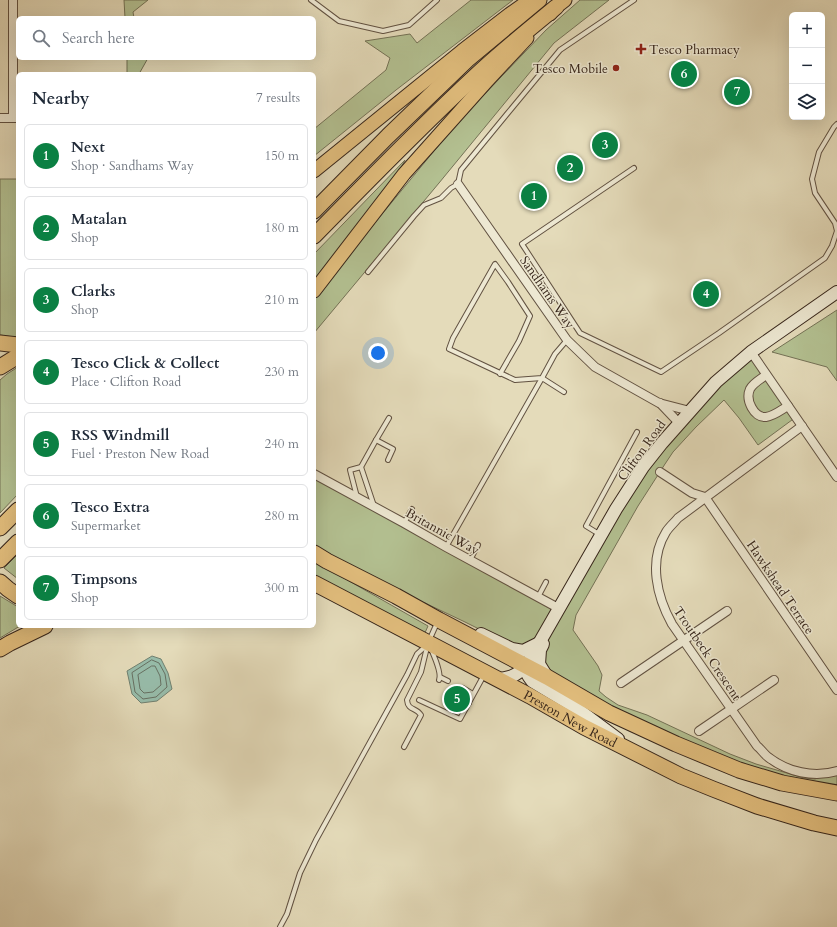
<!DOCTYPE html>
<html lang="en">
<head>
<meta charset="utf-8">
<style>
	:root { --surface:#fff; --page:#f2f2f3; --text:#1f2937; --muted:#747a83; --line:#e0e1e3; --accent:#0b8043 }
	body { margin:0; font-family:Cardo,serif; background:var(--page); color:var(--text) }
	.controls { position:absolute; right:12px; top:12px; display:grid; overflow:hidden; border-radius:6px; box-shadow:0 4px 16px #0002 }
	.controls button { width:36px; height:36px; display:grid; place-items:center; padding:0; border:0; border-bottom:1px solid var(--line); background:var(--surface); color:var(--text); font:20px sans-serif }
	.you { position:absolute; left:378px; top:353px; width:14px; height:14px; margin:-10px; border:3px solid #fff; border-radius:50%; background:#1a73e8; box-shadow:0 0 0 6px #1a73e833 }
	.badge { display:grid; place-items:center; width:26px; height:26px; border-radius:50%; background:var(--accent); color:#fff; font-size:13px; font-weight:700 }
	.pin { position:absolute; translate:-50% -50%; border:2px solid #fff; box-shadow:0 1px 4px #0006 }
	.list { margin:0; padding:0; list-style:none }
	h2 { display:flex; justify-content:space-between; align-items:center; height:52px; margin:0; padding:0 16px; font-size:17px }
	h2 small { font-size:13px; font-weight:400; color:var(--muted) }
	.list li { display:grid; grid-template-columns:26px 1fr auto; gap:12px; align-items:center; box-sizing:border-box; height:64px; margin:0 8px 8px; padding:0 8px; border:1px solid var(--line); border-radius:6px }
	.list b { display:block; font-size:15px; white-space:nowrap }
	.list p { margin:0; font-size:13px; white-space:nowrap; color:var(--muted) }
	.list em { font-size:13px; font-style:normal; color:var(--muted) }
	.icon { flex:none; width:22px; height:22px; fill:none; stroke:currentColor; stroke-width:2; stroke-linecap:round; stroke-linejoin:round }
	.map { position:relative; flex:none; width:837px; height:927px; overflow:hidden }
	.search { position:absolute; background:var(--surface); box-shadow:0 4px 16px #0002; left:16px; top:16px; width:300px; height:44px; display:flex; align-items:center; gap:10px; box-sizing:border-box; padding:0 14px; border-radius:6px; color:var(--muted); font-size:15px }
	.panel { position:absolute; background:var(--surface); box-shadow:0 4px 16px #0002; left:16px; top:72px; width:300px; height:556px; border-radius:6px }
	.map>svg:first-child { display:block }
</style>
</head>
<body>
<div class="map">
<svg width="837" height="927" viewBox="0 0 837 927">
	<rect width="100%" height="100%" fill="#e4dbba"/>
	<filter id="stains"><feTurbulence type="fractalNoise" baseFrequency=".005" numOctaves="4"/><feColorMatrix values="0 0 0 0 .2 0 0 0 0 .09 0 0 0 0 .02 0 0 0 .5 -.17"/></filter>
	<radialGradient id="worn" r=".72"><stop offset=".6" stop-color="#630" stop-opacity="0"/><stop offset="1" stop-color="#630" stop-opacity=".3"/></radialGradient>
	<g fill="#b3c091" stroke="#747256">
		<path d="M124 0H148L133 12 134 18H125Z"/>
		<path d="M471 0H513L396 90 314 156V129L386 70 390 58 365 41 410 34 417 43Z"/>
		<path d="M580 0H609L554 43 439 183 314 333V300L378 219 448 134 478 101 546 30Z"/>
		<path d="M127 58H148L139 74H127Z"/>
		<path d="M405 160 400 170 352 233 314 280V254Z"/>
		<path d="M0 179H18V337H13L0 335Z"/>
		<path d="M837 310V381L827 367 772 352Z"/>
		<path d="M751 352 796 417 758 445 739 418 724 400 696 427 673 452 665 464 638 506 576 615 573 630 598 666 602 675 599 691 606 697 618 705 647 715 730 754 756 764 804 778 815 779 837 771V793L739 770 547 677 536 644 523 651 465 622 425 603 407 597 314 553V474L560 608 643 467Z"/>
		<path d="M18 367V494L0 513V380L7 374Z"/>
		<path d="M18 554V579L4 568Z"/>
		<path d="M314 561 428 626 424 635 347 594 314 575Z"/>
		<path d="M0 596 18 607V626H20L0 638Z"/>
	</g>
	<path fill="#97bcaa" stroke="#708070" d="M152 656 161 659 168 673 172 689 157 701 141 703 132 694 127 671Z"/>
	<g fill="none" stroke-linecap="round" stroke-linejoin="round">
		<g stroke="#667062" stroke-width="1">
			<path d="M152 660 159 663 165 674 167 687 156 697 143 699 135 692 132 673Z"/>
			<path d="M152 666H155L160 676 161 685 153 692 144 693 140 689 138 675Z"/>
		</g>
		<defs>
			<g id="lane">
				<path d="M311 0 339 21 383 31 409 25 437 0"/>
				<path d="M634 168 522 244 580 333 661 372 719 333 825 258 832 246 837 231 835 223 815 193 812 179 819 152 834 127 837 124"/>
				<path d="M368 272 414 216 424 205 441 198 451 188 458 184 461 170 507 114 560 50 634 0"/>
				<path d="M500 374 519 341 530 316 508 282 495 264 453 338 449 349 515 380 542 378 555 354 567 340"/>
				<path d="M376 440 389 418"/>
				<path d="M361 467 374 506"/>
				<path d="M357 497 350 470 361 467 376 440 393 449 388 460"/>
				<path d="M404 523 412 509"/>
				<path d="M599 534 586 526 637 432"/>
				<path d="M446 547 542 378 564 392"/>
				<path d="M470 560 478 545"/>
				<path d="M538 597 546 582"/>
				<path d="M431 649C434 656 442 673 439 680"/>
				<path d="M440 677 448 681"/>
				<path d="M463 688 473 694"/>
				<path d="M458 698 469 703"/>
				<path d="M419 700 460 719 484 675"/>
				<path d="M453 706 464 711"/>
				<path d="M404 747 421 715C416 707 408 711 407 700L421 672 428 643 437 623"/>
				<path d="M280 927 287 914 300 873 316 840 407 675 417 654 427 645"/>
			</g>
			<g id="street">
				<path d="M13 0V118"/>
				<path d="M0 118H17"/>
				<path d="M458 184 567 340 595 367 659 403 690 411"/>
				<path d="M751 352 837 477"/>
				<path d="M766 375C761 379 753 383 750 389 745 400 754 418 766 417 774 416 781 410 788 406"/>
				<path d="M660 403 679 423"/>
				<path d="M802 426 678 518C674 523 669 527 666 532 648 561 657 597 672 624L757 746C761 749 764 754 768 757 787 772 814 778 837 771"/>
				<path d="M660 472 692 493 705 497 837 690"/>
				<path d="M314 474 404 523 446 547 560 609"/>
				<path d="M621 683 727 611"/>
				<path d="M699 731 774 680"/>
			</g>
			<g id="secondary">
				<path d="M481 634 512 649 523 651 539 643"/>
				<path d="M543 644 540 650 539 664 547 677"/>
				<path d="M526 666C526 673 528 676 532 681L575 707 618 739"/>
				<path d="M497 679C510 678 516 676 526 666L616 509 643 467 662 443 716 382 751 352 837 292"/>
			</g>
			<g id="primary">
				<path d="M550 14 556 7 565 0"/>
				<path d="M314 171 462 51 510 14 527 2"/>
				<path d="M314 291 404 174 487 81 527 38"/>
			</g>
			<g id="highway">
				<path d="M314 211 388 136 467 60 539 0"/>
				<path d="M314 236C370 179 425 122 484 68 507 47 532 27 556 7"/>
				<path d="M0 343 18 345"/>
				<path d="M0 367 18 356"/>
				<path d="M0 528 18 510"/>
				<path d="M314 553 327 561 396 596 439 620 547 677 609 713 676 744 739 770 782 783 837 793"/>
				<path d="M0 560 18 542"/>
				<path d="M0 582 8 589 18 596"/>
				<path id="s1" d="M314 583 530 696 584 727 681 776 713 789 757 806 814 823 837 828"/>
				<path d="M0 649 10 643 45 626"/>
			</g>
		</defs>
		<use href="#lane" stroke="#625242" stroke-width="6"/>
		<use href="#street" stroke="#625242" stroke-width="10"/>
		<use href="#secondary" stroke="#36251a" stroke-width="14"/>
		<use href="#primary" stroke="#36251a" stroke-width="15"/>
		<use href="#highway" stroke="#36251a" stroke-width="17"/>
		<use href="#lane" stroke="#ede8d2" stroke-width="4"/>
		<use href="#street" stroke="#ede8d2" stroke-width="8"/>
		<use href="#secondary" stroke="#ede8d2" stroke-width="12"/>
		<use href="#primary" stroke="#e2be7d" stroke-width="13"/>
		<use href="#highway" stroke="#e2be7d" stroke-width="15"/>
	</g>
	<g fill="#8f2418" stroke="#ede8d2" stroke-width="1.5">
		<path d="M639 43h4v4h4v4h-4v4h-4v-4h-4v-4h4z"/>
		<circle cx="616" cy="68" r="4"/>
	</g>
	<g text-anchor="middle" stroke-width="3" stroke-linejoin="round" paint-order="stroke">
		<g font-size="13" fill="#36251a" stroke="#ede8d2" text-anchor="start">
			<text x="649" y="54">Tesco Pharmacy</text>
			<text x="608" y="73" text-anchor="end">Tesco Mobile</text>
		</g>
		<g font-size="13" fill="#36251a" stroke="#ede8d2">
			<text transform="translate(548 292) rotate(55)" y="5">Sandhams Way</text>
			<text transform="translate(641 450) rotate(-54)" y="5">Clifton Road</text>
			<text transform="translate(443 531) rotate(29)" y="5">Britannic Way</text>
			<text transform="translate(781 587) rotate(56)" y="5">Hawkshead Terrace</text>
			<text transform="translate(708 653) rotate(56)" y="5">Troutbeck Crescent</text>
			<text dy="5" stroke="none"><textPath href="#s1" startOffset="290">Preston New Road</textPath></text>
		</g>
	</g>
	<rect width="100%" height="100%" filter="url(#stains)"/>
	<rect width="100%" height="100%" fill="url(#worn)"/>
</svg>
<div class="controls">
<button>+</button>
<button>−</button>
<button><svg class="icon" aria-label="layers" viewBox="0 0 24 24"><path d="M12 4l9 5-9 5-9-5zM3 14l9 5 9-5"/></svg></button>
</div>
<div class="you"></div>
<div class="pin badge" style="left:534px;top:196px">1</div>
<div class="pin badge" style="left:570px;top:168px">2</div>
<div class="pin badge" style="left:605px;top:145px">3</div>
<div class="pin badge" style="left:706px;top:294px">4</div>
<div class="pin badge" style="left:457px;top:699px">5</div>
<div class="pin badge" style="left:684px;top:74px">6</div>
<div class="pin badge" style="left:737px;top:92px">7</div>
<div class="search"><svg class="icon" aria-label="search" viewBox="0 0 24 24"><circle cx="10" cy="10" r="6"/><path d="M15 15l6 6"/></svg>Search here</div>
<section class="panel">
<h2>Nearby<small>7 results</small></h2>
<ul class="list">
<li><span class="badge">1</span><div><b>Next</b><p>Shop · Sandhams Way</p></div><em>150 m</em></li>
<li><span class="badge">2</span><div><b>Matalan</b><p>Shop</p></div><em>180 m</em></li>
<li><span class="badge">3</span><div><b>Clarks</b><p>Shop</p></div><em>210 m</em></li>
<li><span class="badge">4</span><div><b>Tesco Click &amp; Collect</b><p>Place · Clifton Road</p></div><em>230 m</em></li>
<li><span class="badge">5</span><div><b>RSS Windmill</b><p>Fuel · Preston New Road</p></div><em>240 m</em></li>
<li><span class="badge">6</span><div><b>Tesco Extra</b><p>Supermarket</p></div><em>280 m</em></li>
<li><span class="badge">7</span><div><b>Timpsons</b><p>Shop</p></div><em>300 m</em></li>
</ul>
</section>
</div>
</body>
</html>
